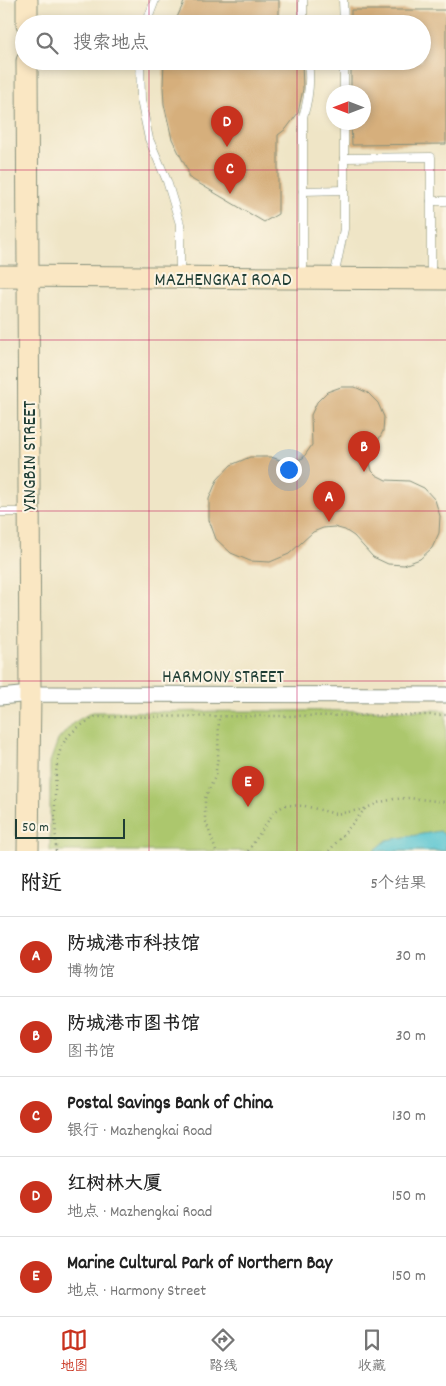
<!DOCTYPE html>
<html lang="zh">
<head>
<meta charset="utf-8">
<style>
	:root { --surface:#fff; --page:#f2f2f2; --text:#222; --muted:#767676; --line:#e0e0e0; --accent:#c8321e }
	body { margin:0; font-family:Dekko,"LXGW WenKai TC",sans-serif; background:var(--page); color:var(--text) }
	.compass { position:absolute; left:326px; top:85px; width:45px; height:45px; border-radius:50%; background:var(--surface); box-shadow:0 2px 8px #0003; rotate:270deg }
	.scale { position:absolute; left:15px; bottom:12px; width:110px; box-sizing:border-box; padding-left:5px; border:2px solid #1f3d34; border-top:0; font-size:14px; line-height:18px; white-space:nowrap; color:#1f3d34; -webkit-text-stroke:4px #fcf5e5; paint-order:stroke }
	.you { position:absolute; left:288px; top:469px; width:18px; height:18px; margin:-12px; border:4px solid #fff; border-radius:50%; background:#1a73e8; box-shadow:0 0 0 8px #1a73e833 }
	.badge { display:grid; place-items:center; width:32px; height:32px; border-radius:50%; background:var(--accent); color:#fff; font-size:16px; font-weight:700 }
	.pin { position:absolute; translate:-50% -41px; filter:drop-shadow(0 1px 2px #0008) }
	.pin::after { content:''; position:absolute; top:26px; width:18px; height:15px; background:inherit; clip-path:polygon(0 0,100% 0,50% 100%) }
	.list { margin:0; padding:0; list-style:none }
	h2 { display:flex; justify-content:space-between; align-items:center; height:65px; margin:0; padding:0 20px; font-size:21px }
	h2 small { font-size:16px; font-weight:400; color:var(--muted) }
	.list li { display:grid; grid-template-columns:32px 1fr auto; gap:15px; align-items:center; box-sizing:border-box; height:80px; padding:0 20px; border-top:1px solid var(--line) }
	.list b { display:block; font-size:19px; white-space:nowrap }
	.list p { margin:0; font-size:16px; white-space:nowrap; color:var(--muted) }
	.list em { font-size:16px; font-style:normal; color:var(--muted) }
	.icon { flex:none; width:28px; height:28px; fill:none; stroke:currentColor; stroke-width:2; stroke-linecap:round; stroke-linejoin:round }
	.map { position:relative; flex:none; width:446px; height:851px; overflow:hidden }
	.search { position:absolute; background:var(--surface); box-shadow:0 2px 8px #0003; left:15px; right:15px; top:15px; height:55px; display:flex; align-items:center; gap:12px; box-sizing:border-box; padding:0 18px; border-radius:28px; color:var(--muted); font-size:19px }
	.sheet { height:465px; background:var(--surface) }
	nav { display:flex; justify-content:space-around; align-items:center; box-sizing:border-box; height:70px; border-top:1px solid var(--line); background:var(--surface); font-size:14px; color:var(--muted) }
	nav a { display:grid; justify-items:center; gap:2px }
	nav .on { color:var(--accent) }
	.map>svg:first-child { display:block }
</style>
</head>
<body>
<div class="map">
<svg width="446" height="851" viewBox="0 0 446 851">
	<rect width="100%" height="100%" fill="#fcf5e5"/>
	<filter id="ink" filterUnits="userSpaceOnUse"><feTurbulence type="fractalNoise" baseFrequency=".02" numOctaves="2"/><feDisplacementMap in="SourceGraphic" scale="10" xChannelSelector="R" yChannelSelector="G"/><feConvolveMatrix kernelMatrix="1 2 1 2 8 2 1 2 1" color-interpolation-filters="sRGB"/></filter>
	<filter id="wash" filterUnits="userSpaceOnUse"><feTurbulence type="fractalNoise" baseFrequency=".0096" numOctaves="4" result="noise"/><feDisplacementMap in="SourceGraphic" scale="20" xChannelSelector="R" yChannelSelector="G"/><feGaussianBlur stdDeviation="1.12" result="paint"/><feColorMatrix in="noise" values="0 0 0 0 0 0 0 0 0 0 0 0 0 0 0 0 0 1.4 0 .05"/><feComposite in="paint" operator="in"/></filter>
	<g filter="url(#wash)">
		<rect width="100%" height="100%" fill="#efe5c6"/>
		<path fill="#acc76d" stroke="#668250" d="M446 710V851H50V762L58 740 73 723 92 712Z"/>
		<path fill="#59c5d1" stroke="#3c8182" d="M440 831 446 836V851H374L387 840Z"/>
		<g id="blocks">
			<g fill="#d6af7c">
				<path d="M185 0H279V24H174Z"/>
				<path d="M351 10H446V144L352 145 351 122H364V92H351V61H422V24H351Z"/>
				<path d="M164 61H302L303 89 298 113 286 129 278 135V214L264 222 188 177V171L172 139 164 104 163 86Z"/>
				<path d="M341 387H355L368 393 378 403 384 417 383 431 369 459 372 471 376 475 386 480 409 481 424 488 435 500 440 516 439 533 432 548 420 559 404 565 388 564 373 557 354 536 345 530 334 527 323 528 313 532 289 554 270 562 250 561 231 553 216 539 209 520V499L217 480 231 465 250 457H271L289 463 303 458 312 445 311 415 317 402 327 392Z"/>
			</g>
		</g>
	</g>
	<g filter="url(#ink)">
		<use href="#blocks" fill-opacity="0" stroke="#87917d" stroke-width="1"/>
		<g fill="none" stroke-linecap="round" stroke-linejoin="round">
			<defs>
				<g id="service">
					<path d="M303 0V24"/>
					<path d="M343 0 344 24"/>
					<path d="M146 24 155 0"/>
					<path d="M140 61 141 100 149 139 167 181 180 224V275"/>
					<path d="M344 61V92"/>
					<path d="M344 158 431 157V278"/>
					<path d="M303 191 344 190"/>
					<path d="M431 201H446"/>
					<path d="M303 276V117C309 98 311 82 308 61"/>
					<path d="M334 277 344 229V122"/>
					<path d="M0 512H27"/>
				</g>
				<path id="minor" d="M0 697 30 694 446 695"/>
				<g id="secondary">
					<path d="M27 0V24"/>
					<path d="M27 61 30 694 28 851"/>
					<path d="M0 276 446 279"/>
				</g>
			</defs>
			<use href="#service" stroke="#87917d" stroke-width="9"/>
			<use href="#minor" stroke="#87917d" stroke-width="17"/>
			<use href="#secondary" stroke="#87917d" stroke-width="23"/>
			<g stroke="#87917d" stroke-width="2.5" stroke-dasharray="1 4" stroke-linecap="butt">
				<path d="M56 851C56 824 51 765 63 744 70 731 83 724 95 717L446 715"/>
				<path d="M216 851 205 819V798L215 777 218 757 219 716"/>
				<path d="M248 851 274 812 285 805 305 806 336 814 365 809"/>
				<path d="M329 851 365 809 377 803 394 799 409 798 446 802"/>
			</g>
			<use href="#service" stroke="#fff" stroke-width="8"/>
			<use href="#minor" stroke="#fff" stroke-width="15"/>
			<use href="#secondary" stroke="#fae7c3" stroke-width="21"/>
		</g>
	</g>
	<path fill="none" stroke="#c2185b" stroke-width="1" stroke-opacity="0.55" d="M149 0V24M297 0V24M149 61V851M297 61V851M0 170H446M0 340H446M0 511H446M0 681H446"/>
	<g text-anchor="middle" stroke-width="4" stroke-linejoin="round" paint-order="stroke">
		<g font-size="19" fill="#1f3d34" stroke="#fcf5e5">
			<text x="223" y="285">MAZHENGKAI ROAD</text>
			<text transform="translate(28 456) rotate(-90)" y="7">YINGBIN STREET</text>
			<text x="223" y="682">HARMONY STREET</text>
		</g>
	</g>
</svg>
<svg class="compass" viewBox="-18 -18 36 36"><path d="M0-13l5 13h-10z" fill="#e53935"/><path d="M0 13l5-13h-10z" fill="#767676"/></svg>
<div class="scale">50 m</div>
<div class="you"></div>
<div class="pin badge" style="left:329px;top:522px">A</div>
<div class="pin badge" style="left:364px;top:472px">B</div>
<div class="pin badge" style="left:230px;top:194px">C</div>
<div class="pin badge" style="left:227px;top:147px">D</div>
<div class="pin badge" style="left:248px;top:807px">E</div>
<div class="search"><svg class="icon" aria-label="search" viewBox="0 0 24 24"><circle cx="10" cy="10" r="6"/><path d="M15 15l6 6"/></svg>搜索地点</div>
</div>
<section class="sheet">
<h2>附近<small>5个结果</small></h2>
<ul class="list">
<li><span class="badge">A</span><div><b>防城港市科技馆</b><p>博物馆</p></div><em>30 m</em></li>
<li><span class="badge">B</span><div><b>防城港市图书馆</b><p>图书馆</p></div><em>30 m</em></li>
<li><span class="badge">C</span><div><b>Postal Savings Bank of China</b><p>银行 · Mazhengkai Road</p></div><em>130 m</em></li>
<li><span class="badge">D</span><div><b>红树林大厦</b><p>地点 · Mazhengkai Road</p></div><em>150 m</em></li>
<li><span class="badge">E</span><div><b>Marine Cultural Park of Northern Bay</b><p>地点 · Harmony Street</p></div><em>150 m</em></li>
</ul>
</section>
<nav>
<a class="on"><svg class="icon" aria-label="map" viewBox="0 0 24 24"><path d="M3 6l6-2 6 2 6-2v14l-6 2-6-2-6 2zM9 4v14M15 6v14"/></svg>地图</a>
<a><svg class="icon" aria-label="directions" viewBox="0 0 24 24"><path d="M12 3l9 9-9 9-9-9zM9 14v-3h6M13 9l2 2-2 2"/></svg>路线</a>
<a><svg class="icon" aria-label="saved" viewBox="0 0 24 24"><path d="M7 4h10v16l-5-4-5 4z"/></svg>收藏</a>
</nav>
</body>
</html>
